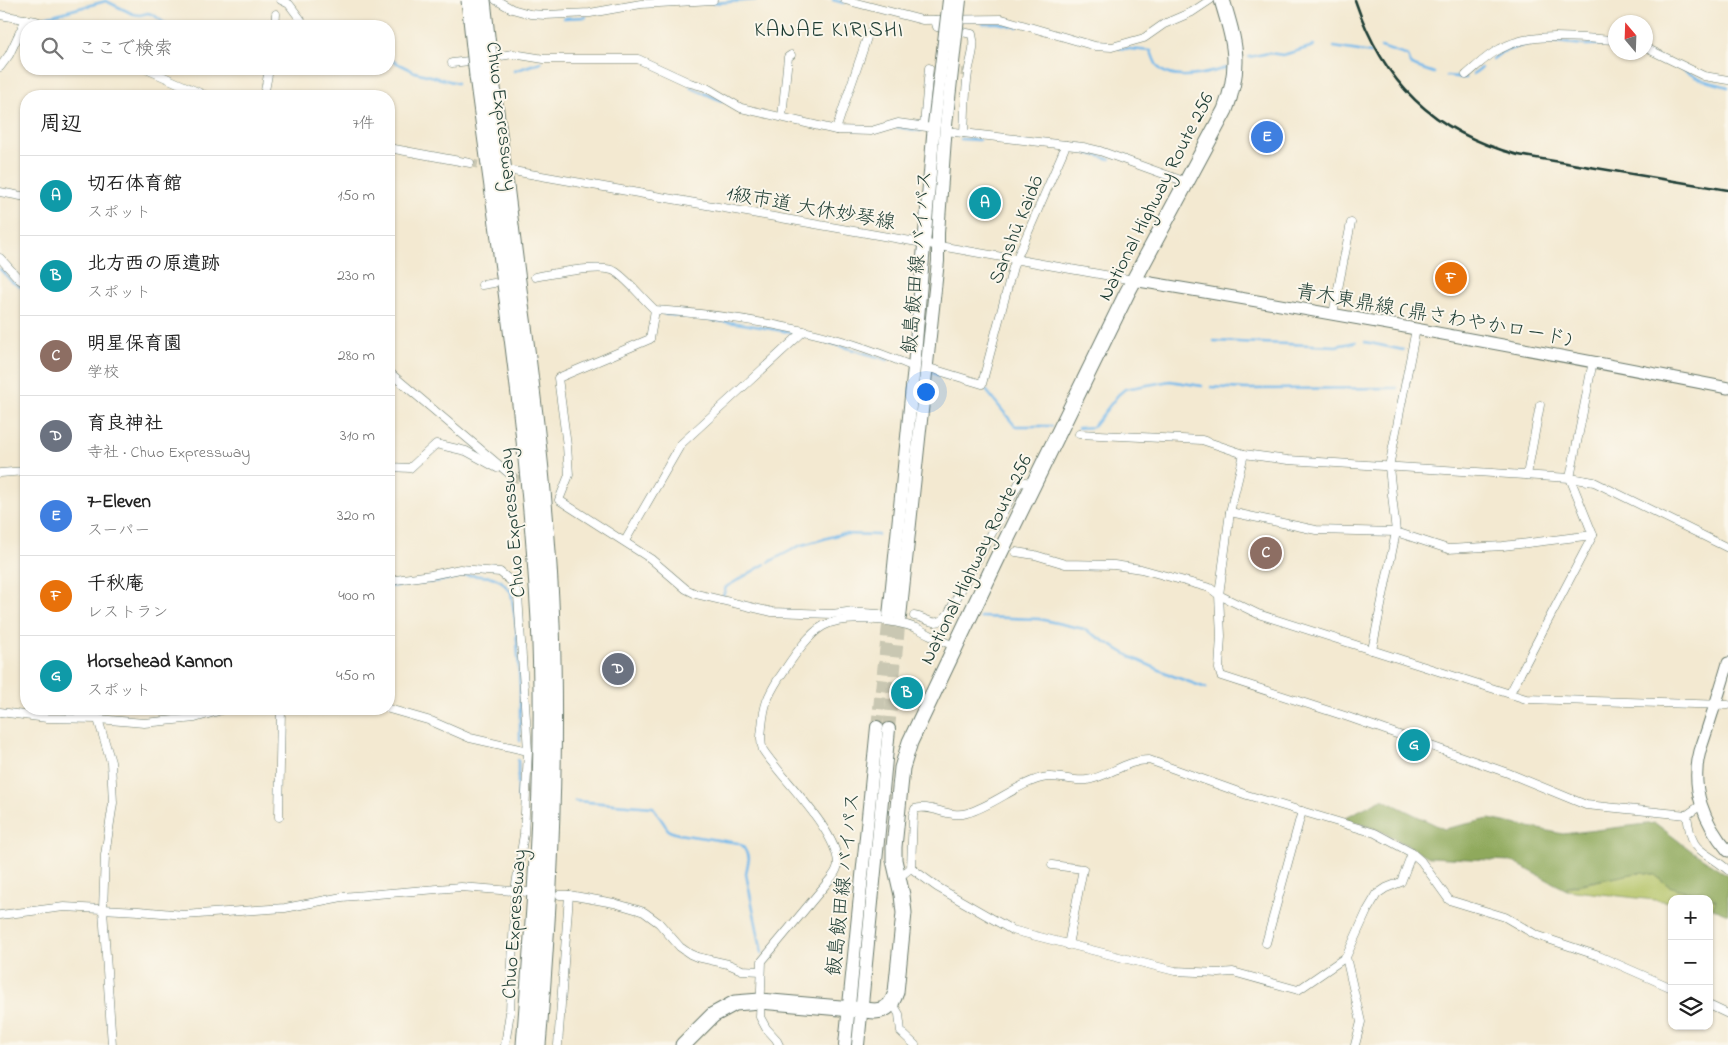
<!DOCTYPE html>
<html lang="ja">
<head>
<meta charset="utf-8">
<style>
	:root { --surface:#fff; --page:#f6f6f6; --text:#222; --muted:#767676; --line:#e0e0e0; --accent:#7c3aed }
	body { margin:0; font-family:"Indie Flower","Klee One",sans-serif; background:var(--page); color:var(--text) }
	.controls { position:absolute; right:15px; bottom:15px; display:grid; overflow:hidden; border-radius:10px; box-shadow:0 1px 4px #0004 }
	.controls button { width:45px; height:45px; display:grid; place-items:center; padding:0; border:0; border-bottom:1px solid var(--line); background:var(--surface); color:var(--text); font:25px sans-serif }
	.compass { position:absolute; left:1608px; top:15px; width:45px; height:45px; border-radius:50%; background:var(--surface); box-shadow:0 1px 4px #0004; rotate:341deg }
	.you { position:absolute; left:925px; top:391px; width:18px; height:18px; margin:-12px; border:4px solid #fff; border-radius:50%; background:#1a73e8; box-shadow:0 0 0 8px #1a73e833 }
	.badge { display:grid; place-items:center; width:32px; height:32px; border-radius:50%; background:var(--accent); color:#fff; font-size:16px; font-weight:700 }
	.pin { position:absolute; translate:-50% -50%; border:2px solid #fff; box-shadow:0 1px 5px #0006 }
	.list { margin:0; padding:0; list-style:none }
	h2 { display:flex; justify-content:space-between; align-items:center; height:65px; margin:0; padding:0 20px; font-size:21px }
	h2 small { font-size:16px; font-weight:400; color:var(--muted) }
	.list li { display:grid; grid-template-columns:32px 1fr auto; gap:15px; align-items:center; box-sizing:border-box; height:80px; padding:0 20px; border-top:1px solid var(--line) }
	.list b { display:block; font-size:19px; white-space:nowrap }
	.list p { margin:0; font-size:16px; white-space:nowrap; color:var(--muted) }
	.list em { font-size:16px; font-style:normal; color:var(--muted) }
	.icon { flex:none; width:28px; height:28px; fill:none; stroke:currentColor; stroke-width:2; stroke-linecap:round; stroke-linejoin:round }
	.map { position:relative; flex:none; width:1728px; height:1045px; overflow:hidden }
	.search { position:absolute; background:var(--surface); box-shadow:0 1px 4px #0004; left:20px; top:20px; width:375px; height:55px; display:flex; align-items:center; gap:12px; box-sizing:border-box; padding:0 18px; border-radius:20px; color:var(--muted); font-size:19px }
	.panel { position:absolute; background:var(--surface); box-shadow:0 1px 4px #0004; left:20px; top:90px; width:375px; height:625px; border-radius:20px }
	.map>svg:first-child { display:block }
</style>
</head>
<body>
<div class="map">
<svg width="1728" height="1045" viewBox="0 0 1728 1045">
	<rect width="100%" height="100%" fill="#fbf7ec"/>
	<filter id="ink" filterUnits="userSpaceOnUse"><feTurbulence type="fractalNoise" baseFrequency=".02" numOctaves="2"/><feDisplacementMap in="SourceGraphic" scale="10" xChannelSelector="R" yChannelSelector="G"/><feConvolveMatrix kernelMatrix="1 2 1 2 8 2 1 2 1" color-interpolation-filters="sRGB"/></filter>
	<filter id="wash" filterUnits="userSpaceOnUse"><feTurbulence type="fractalNoise" baseFrequency=".0096" numOctaves="4" result="noise"/><feDisplacementMap in="SourceGraphic" scale="20" xChannelSelector="R" yChannelSelector="G"/><feGaussianBlur stdDeviation="1.12" result="paint"/><feColorMatrix in="noise" values="0 0 0 0 0 0 0 0 0 0 0 0 0 0 0 0 0 1.4 0 .05"/><feComposite in="paint" operator="in"/></filter>
	<g filter="url(#wash)">
		<rect width="100%" height="100%" fill="#f3e9d1"/>
		<path fill="#b4c366" stroke="#6a804d" d="M1642 872 1655 875 1669 886 1717 901 1713 908H1709V899H1672V902L1567 890 1568 887Z"/>
		<path fill="#8fa95b" stroke="#577348" d="M1382 799 1444 829 1489 819 1563 834 1655 823 1693 852 1728 875V914L1713 908 1716 900 1669 886 1655 875 1642 872 1568 886 1567 890 1511 861 1429 857 1381 831 1344 818Z"/>
		<g fill="none" stroke-linecap="round" stroke-linejoin="round">
			<g stroke="#75b9eb" stroke-width="2.5">
				<path d="M833 0 844 3"/>
				<path d="M713 3 757 0"/>
				<path d="M45 17 106 1 133 14 140 15 148 13 154 15 168 26"/>
				<path d="M564 18 586 17"/>
				<path d="M983 23H998L1017 27"/>
				<path d="M1334 47 1371 53"/>
				<path d="M1381 47 1408 56 1411 65 1434 73"/>
				<path d="M1119 48 1151 51C1153 57 1155 65 1160 69 1175 83 1210 73 1226 68"/>
				<path d="M1249 57 1269 53 1283 55 1314 46"/>
				<path d="M389 59 415 72 457 83"/>
				<path d="M1493 59 1502 52 1533 42H1556L1584 45 1616 44"/>
				<path d="M1674 65 1699 79 1728 87"/>
				<path d="M514 71 541 62"/>
				<path d="M1473 74 1481 68"/>
				<path d="M1447 76 1466 78"/>
				<path d="M690 87 722 101"/>
				<path d="M896 127 921 131"/>
				<path d="M961 139 979 140"/>
				<path d="M1003 142 1036 145"/>
				<path d="M1072 149 1110 159"/>
				<path d="M0 269 12 282 26 290"/>
				<path d="M664 314 743 324 795 333"/>
				<path d="M803 335 888 360"/>
				<path d="M1214 341 1336 346 1356 342"/>
				<path d="M1365 342 1403 350"/>
				<path d="M933 373 949 378"/>
				<path d="M1211 387 1246 389 1397 388"/>
				<path d="M986 390 1015 426H1052"/>
				<path d="M1078 428 1093 427 1118 395 1125 389 1170 381 1202 386"/>
				<path d="M769 562 799 546 841 534 878 535"/>
				<path d="M389 587 440 581 467 575 492 577 501 581 511 592 516 625 520 688V741"/>
				<path d="M723 596 726 587 765 564"/>
				<path d="M980 617 1039 619 1084 629 1131 657 1173 676 1206 688"/>
				<path d="M518 798V760"/>
				<path d="M575 801 653 807 669 831 678 834 738 843 743 846 749 858 746 874 762 953"/>
			</g>
		</g>
	</g>
	<g filter="url(#ink)">
		<g fill="none" stroke-linecap="round" stroke-linejoin="round">
			<g stroke="#c9c7b2" stroke-width="8" stroke-dasharray="8 4" stroke-linecap="butt">
				<path d="M949 70 968 73"/>
				<path d="M470 163 490 167"/>
				<path d="M512 476 530 485"/>
			</g>
			<g stroke="#c9c7b2" stroke-width="12" stroke-dasharray="12 6" stroke-linecap="butt">
				<path d="M877 727 889 616"/>
				<path d="M889 729 900 617"/>
			</g>
			<defs>
				<g id="street">
					<path d="M281 0 289 4 301 20"/>
					<path d="M496 0 512 9 530 14 545 15 590 13 641 4 713 0"/>
					<path d="M845 0 922 20 1002 19 1095 46 1112 47 1144 38 1164 24 1192 12 1210 0"/>
					<path d="M0 15 36 21 50 26"/>
					<path d="M935 20 937 27 972 34C976 48 970 60 968 73 965 93 965 114 964 133"/>
					<path d="M275 26 276 14"/>
					<path d="M1646 48 1704 76 1728 80"/>
					<path d="M488 58 513 54 544 59H638L690 83 705 87 741 108 836 130 871 131 898 123 934 128"/>
					<path d="M452 63 477 60"/>
					<path d="M0 67 9 55 26 19"/>
					<path d="M146 69 207 96"/>
					<path d="M1466 75C1477 66 1487 55 1500 49 1533 30 1579 39 1616 40"/>
					<path d="M264 96 269 69"/>
					<path d="M782 117 788 57 791 55"/>
					<path d="M924 126 929 68"/>
					<path d="M836 130C846 98 858 67 868 34"/>
					<path d="M946 131 1083 147 1100 151 1186 182"/>
					<path d="M389 148 470 163"/>
					<path d="M513 171 1133 280"/>
					<path d="M0 192 26 197"/>
					<path d="M0 258 19 279 26 284"/>
					<path d="M535 277C551 274 603 263 616 272 630 282 642 298 655 310 717 314 779 323 839 340 864 347 890 357 914 367"/>
					<path d="M482 285 494 283"/>
					<path d="M655 310 650 339 558 378 567 446 569 475 559 500 651 559 686 589 696 594 772 612 832 614 847 612 879 614"/>
					<path d="M1333 314 1351 223"/>
					<path d="M926 367 982 384 1013 267 1066 145"/>
					<path d="M389 372 512 476"/>
					<path d="M1079 434 1202 440 1244 454 1288 460 1570 478 1594 482 1728 548"/>
					<path d="M1244 454 1230 512 1219 595 1221 636 1219 669 1221 676 1348 717 1508 773 1586 805 1687 815"/>
					<path d="M389 467 410 468 436 444 466 451 497 468"/>
					<path d="M0 473 26 471"/>
					<path d="M1527 475 1540 405"/>
					<path d="M1230 512 1316 530 1396 532 1448 549 1503 546 1593 535"/>
					<path d="M625 541 681 444 804 331"/>
					<path d="M1016 552 1035 555 1065 564 1114 565 1141 569 1210 588 1219 595 1258 614 1526 699 1728 705"/>
					<path d="M389 581 431 575 460 569 500 572 512 582 518 595 528 751 524 834 515 891 510 1012 505 1045"/>
					<path d="M914 616C929 618 935 630 948 614L1019 483 1025 482 1034 483"/>
					<path d="M1372 650 1396 532 1389 467 1416 329"/>
					<path d="M1510 693 1593 535 1570 478 1593 361"/>
					<path d="M91 709 98 719 111 762 113 803 105 855 103 910 112 1045"/>
					<path d="M389 709 431 721 470 738 528 751"/>
					<path d="M0 712 47 718 98 719 144 723 195 718 225 709"/>
					<path d="M1701 805 1687 815C1692 856 1701 847 1728 870"/>
					<path d="M279 817 281 709"/>
					<path d="M1052 865 1083 869 1068 945"/>
					<path d="M911 868 937 887 1012 930 1175 971 1219 973 1233 972 1298 990 1346 957 1367 911 1377 894 1386 888 1401 882 1412 853"/>
					<path d="M898 878 911 868 913 815 915 809C929 803 950 819 967 813 994 806 1021 780 1048 777 1061 776 1074 782 1087 780 1108 777 1126 760 1149 760L1247 795 1375 833 1412 853 1421 861 1449 900 1505 917 1536 935 1599 956 1672 988"/>
					<path d="M560 895H569L614 903 638 910 644 912 659 923 680 947 690 954 697 957 728 964 742 970 761 971"/>
					<path d="M0 915 64 907 139 911 184 915 285 908 342 897 461 887 527 892"/>
					<path d="M1266 943 1302 811"/>
					<path d="M1346 957 1361 1022 1355 1045"/>
					<path d="M893 1004 899 1014 901 1032 915 1045"/>
					<path d="M1709 1005 1728 1014"/>
					<path d="M558 1045 569 895"/>
					<path d="M779 1045 776 1039 766 1028 760 1017 762 961 832 877C835 873 838 869 838 863 836 829 782 779 763 750 760 742 761 735 762 727 764 705 767 697 779 678 791 661 806 636 823 626 844 614 895 620 916 628 929 634 942 641 954 646"/>
				</g>
				<g id="secondary">
					<path d="M1133 280C1332 313 1530 349 1728 388"/>
					<path d="M1728 663C1723 680 1718 697 1712 714 1708 727 1704 739 1700 751 1690 788 1704 823 1728 851"/>
				</g>
				<g id="primary">
					<path d="M889 616 914 367 934 124"/>
					<path d="M900 617 938 261V233L946 125"/>
					<path d="M845 1045 877 727"/>
					<path d="M858 1045 889 729"/>
				</g>
				<g id="highway">
					<path d="M491 73C501 148 511 222 520 297 535 405 548 514 552 624 557 765 550 905 538 1045"/>
					<path d="M477 76C501 257 529 438 539 620 546 762 535 904 524 1045"/>
					<path d="M683 1045 713 1015 735 1003 760 1001 875 1011C888 1010 892 1004 896 992L904 913 902 895 894 860V847L902 768 910 742 996 561 1127 293 1225 110C1242 66 1235 43 1222 0"/>
				</g>
			</defs>
			<use href="#street" stroke="#69796b" stroke-width="9"/>
			<use href="#secondary" stroke="#69796b" stroke-width="13"/>
			<use href="#primary" stroke="#69796b" stroke-width="14"/>
			<use href="#highway" stroke="#69796b" stroke-width="17"/>
			<use href="#street" stroke="#fff" stroke-width="8"/>
			<use href="#secondary" stroke="#fff" stroke-width="11"/>
			<use href="#primary" stroke="#fff" stroke-width="12"/>
			<use href="#highway" stroke="#fff" stroke-width="15"/>
			<path stroke="#1f3d34" stroke-width="2.5" d="M1355 0C1383 83 1433 132 1518 155L1728 190"/>
			<defs>
				<g id="primary-bridge">
					<path d="M934 124 949 0"/>
					<path d="M946 125 960 0"/>
				</g>
				<g id="highway-bridge">
					<path d="M469 0 477 76"/>
					<path d="M483 0 491 73"/>
				</g>
			</defs>
			<use href="#primary-bridge" stroke="#69796b" stroke-width="14" stroke-linecap="butt"/>
			<use href="#highway-bridge" stroke="#69796b" stroke-width="17" stroke-linecap="butt"/>
			<use href="#primary-bridge" stroke="#fff" stroke-width="12"/>
			<use href="#highway-bridge" stroke="#fff" stroke-width="15"/>
		</g>
	</g>
	<g text-anchor="middle" stroke-width="4" stroke-linejoin="round" paint-order="stroke">
		<g font-size="20" fill="#1f3d34" stroke="#fbf7ec">
			<text transform="translate(503 116) rotate(83)" y="7">Chuo Expressway</text>
			<text transform="translate(1155 196) rotate(-63)" y="7">National Highway Route 256</text>
			<text transform="translate(811 207) rotate(10)" y="7">1級市道 大休妙琴線</text>
			<text transform="translate(1015 229) rotate(-68)" y="7">Sanshū Kaidō</text>
			<text transform="translate(916 262) rotate(-85)" y="7">飯島飯田線 バイパス</text>
			<text transform="translate(1434 314) rotate(10)" y="7">青木東鼎線 (鼎さわやかロード)</text>
			<text transform="translate(511 523) rotate(-95)" y="7">Chuo Expressway</text>
			<text transform="translate(975 559) rotate(-64)" y="7">National Highway Route 256</text>
			<text transform="translate(842 884) rotate(-84)" y="7">飯島飯田線 バイパス</text>
			<text transform="translate(513 924) rotate(-86)" y="7">Chuo Expressway</text>
		</g>
		<g font-size="22" letter-spacing="1" fill="#1f3d34" stroke="#fbf7ec">
			<text x="829" y="36">KANAE KIRISHI</text>
		</g>
	</g>
</svg>
<div class="controls">
<button>+</button>
<button>−</button>
<button><svg class="icon" aria-label="layers" viewBox="0 0 24 24"><path d="M12 4l9 5-9 5-9-5zM3 14l9 5 9-5"/></svg></button>
</div>
<svg class="compass" viewBox="-18 -18 36 36"><path d="M0-13l5 13h-10z" fill="#e53935"/><path d="M0 13l5-13h-10z" fill="#767676"/></svg>
<div class="you"></div>
<div class="pin badge" style="left:985px;top:203px;background:#0f9aa8">A</div>
<div class="pin badge" style="left:907px;top:693px;background:#0f9aa8">B</div>
<div class="pin badge" style="left:1266px;top:553px;background:#8d6e63">C</div>
<div class="pin badge" style="left:618px;top:669px;background:#6b7280">D</div>
<div class="pin badge" style="left:1267px;top:137px;background:#3f7fe0">E</div>
<div class="pin badge" style="left:1451px;top:278px;background:#e8710a">F</div>
<div class="pin badge" style="left:1414px;top:745px;background:#0f9aa8">G</div>
<div class="search"><svg class="icon" aria-label="search" viewBox="0 0 24 24"><circle cx="10" cy="10" r="6"/><path d="M15 15l6 6"/></svg>ここで検索</div>
<section class="panel">
<h2>周辺<small>7件</small></h2>
<ul class="list">
<li><span class="badge" style="background:#0f9aa8">A</span><div><b>切石体育館</b><p>スポット</p></div><em>150 m</em></li>
<li><span class="badge" style="background:#0f9aa8">B</span><div><b>北方西の原遺跡</b><p>スポット</p></div><em>230 m</em></li>
<li><span class="badge" style="background:#8d6e63">C</span><div><b>明星保育園</b><p>学校</p></div><em>280 m</em></li>
<li><span class="badge" style="background:#6b7280">D</span><div><b>育良神社</b><p>寺社 · Chuo Expressway</p></div><em>310 m</em></li>
<li><span class="badge" style="background:#3f7fe0">E</span><div><b>7-Eleven</b><p>スーパー</p></div><em>320 m</em></li>
<li><span class="badge" style="background:#e8710a">F</span><div><b>千秋庵</b><p>レストラン</p></div><em>400 m</em></li>
<li><span class="badge" style="background:#0f9aa8">G</span><div><b>Horsehead Kannon</b><p>スポット</p></div><em>450 m</em></li>
</ul>
</section>
</div>
</body>
</html>
